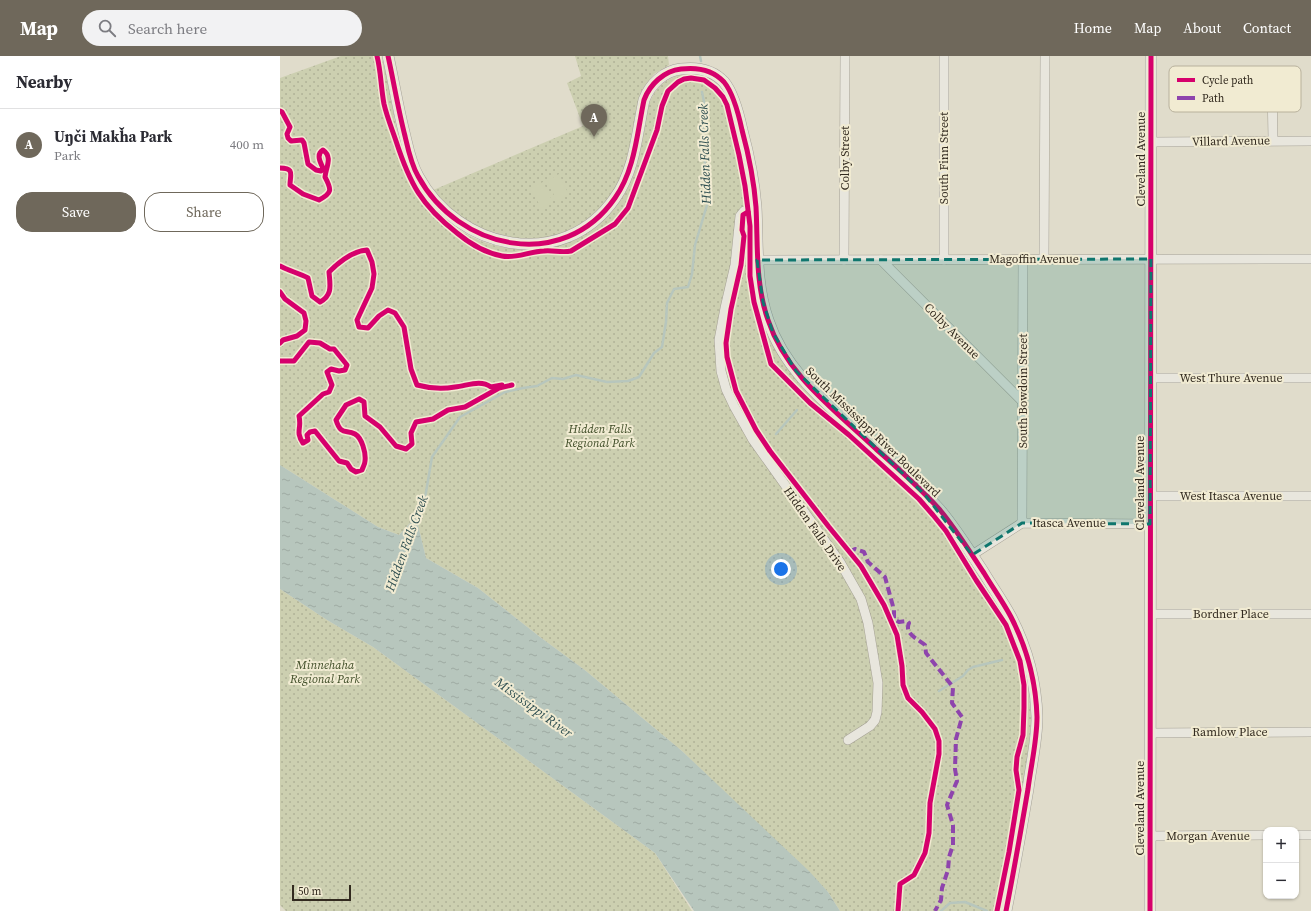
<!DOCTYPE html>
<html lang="en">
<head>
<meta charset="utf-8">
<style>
	:root { --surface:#fff; --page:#f2f2f3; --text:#2b2b33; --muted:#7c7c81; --line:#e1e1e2; --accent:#6f685b }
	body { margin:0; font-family:"Source Serif 4",serif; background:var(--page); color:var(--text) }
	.controls { position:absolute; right:12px; bottom:12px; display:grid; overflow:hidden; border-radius:8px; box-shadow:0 1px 3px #0004 }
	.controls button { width:36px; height:36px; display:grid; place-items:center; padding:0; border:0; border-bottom:1px solid var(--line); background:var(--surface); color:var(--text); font:20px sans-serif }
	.scale { position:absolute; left:12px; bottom:10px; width:59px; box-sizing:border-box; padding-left:4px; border:2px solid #322a1f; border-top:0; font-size:11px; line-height:14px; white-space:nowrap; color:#322a1f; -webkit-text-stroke:3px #f1ebd2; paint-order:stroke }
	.you { position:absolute; left:501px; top:513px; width:14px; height:14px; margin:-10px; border:3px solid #fff; border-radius:50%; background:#1a73e8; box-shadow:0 0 0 6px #1a73e833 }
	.badge { display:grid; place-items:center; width:26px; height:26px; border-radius:50%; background:var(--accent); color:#fff; font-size:13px; font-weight:700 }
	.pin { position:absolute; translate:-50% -33px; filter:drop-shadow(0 1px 2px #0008) }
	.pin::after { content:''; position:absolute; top:21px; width:14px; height:12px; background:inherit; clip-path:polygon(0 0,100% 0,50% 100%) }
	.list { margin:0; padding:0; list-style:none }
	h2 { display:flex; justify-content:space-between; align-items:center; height:52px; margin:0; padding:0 16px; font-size:17px }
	h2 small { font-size:13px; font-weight:400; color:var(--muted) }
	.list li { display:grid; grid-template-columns:26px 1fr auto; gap:12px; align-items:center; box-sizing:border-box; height:72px; padding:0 16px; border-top:1px solid var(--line) }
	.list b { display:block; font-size:15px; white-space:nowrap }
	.list p { margin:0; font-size:13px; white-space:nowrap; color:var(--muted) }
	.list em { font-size:13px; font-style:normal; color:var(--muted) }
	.actions { display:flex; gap:8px; padding:12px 16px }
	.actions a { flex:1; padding:9px 0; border:1px solid var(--accent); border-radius:16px; text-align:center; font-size:14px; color:var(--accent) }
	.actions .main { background:var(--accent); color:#fff }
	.icon { flex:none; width:22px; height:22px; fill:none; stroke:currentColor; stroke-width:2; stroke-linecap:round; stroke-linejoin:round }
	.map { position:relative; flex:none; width:1031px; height:855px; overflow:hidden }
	header { display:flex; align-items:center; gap:24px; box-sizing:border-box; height:56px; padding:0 20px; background:var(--accent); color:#fff }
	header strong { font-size:19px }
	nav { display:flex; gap:22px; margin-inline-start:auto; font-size:14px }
	.search { width:280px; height:36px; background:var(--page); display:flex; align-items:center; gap:10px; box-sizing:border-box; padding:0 14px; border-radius:22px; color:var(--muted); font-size:15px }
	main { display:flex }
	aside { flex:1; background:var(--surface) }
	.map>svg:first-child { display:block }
</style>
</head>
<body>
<header>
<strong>Map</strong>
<div class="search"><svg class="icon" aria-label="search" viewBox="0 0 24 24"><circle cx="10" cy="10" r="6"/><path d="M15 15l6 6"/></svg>Search here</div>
<nav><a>Home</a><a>Map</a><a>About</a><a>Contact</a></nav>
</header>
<main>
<aside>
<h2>Nearby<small></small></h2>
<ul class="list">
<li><span class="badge">A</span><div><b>Uŋči Makȟa Park</b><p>Park</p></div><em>400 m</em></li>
</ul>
<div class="actions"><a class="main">Save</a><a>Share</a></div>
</aside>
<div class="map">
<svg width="1031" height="855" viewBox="0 0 1031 855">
	<defs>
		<pattern id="park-dots" width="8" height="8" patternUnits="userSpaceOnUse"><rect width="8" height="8" fill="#cccfb0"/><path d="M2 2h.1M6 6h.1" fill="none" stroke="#b0b297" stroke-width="1.8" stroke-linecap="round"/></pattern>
		<pattern id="water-ripples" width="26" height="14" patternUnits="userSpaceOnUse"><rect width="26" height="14" fill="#b7c6bd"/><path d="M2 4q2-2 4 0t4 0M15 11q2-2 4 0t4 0" fill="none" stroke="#9eaaa2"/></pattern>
	</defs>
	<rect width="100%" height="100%" fill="#e0dccb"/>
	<g fill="url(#park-dots)">
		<path d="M61 0H101C115 46 114 98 142 139 189 205 286 214 337 149 359 121 362 85 368 52 372 37 380 27 394 21 413 13 433 21 444 38 450 46 452 57 455 66 464 97 470 131 471 164 472 192 472 221 478 248 485 281 502 308 523 332L647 447 661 463 729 568 740 594 747 621 751 662 747 720 720 855H560L548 836 402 695 306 615 260 581 198 532 146 502 138 469 133 464 119 479 98 471 0 409V22Z"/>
		<path d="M295 0H388L389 9 374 18 362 34 350 93 338 131 315 159 298 170 280 178 256 183 233 182 191 169 151 135 303 70 287 27 301 20Z"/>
		<path d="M0 533 47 564 93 591 375 797 412 855H6L0 849Z"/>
	</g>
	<g fill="#cccfb0">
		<path d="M279 118 289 139 277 145 267 125Z"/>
		<path d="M263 126 273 146 261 152 251 132Z"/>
	</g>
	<path fill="url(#water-ripples)" d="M0 409 98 471 119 479 133 464 138 469 146 502 198 532 260 581 306 615 402 695 530 816 548 836 560 855H414L375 797 93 591 47 564 0 533Z"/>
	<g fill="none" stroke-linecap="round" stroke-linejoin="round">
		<g stroke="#b7c6bd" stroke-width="2.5">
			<path d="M420 0 421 5"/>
			<path d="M496 378 517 354"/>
			<path d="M134 469 145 442 152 401 180 361 225 336 243 332 257 330 272 322 283 323 296 319 327 326 348 325 359 321 374 297 382 291 386 266 387 247 394 233 408 231 412 218 415 189 427 149 423 72 424 46 422 36"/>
			<path d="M659 635 683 620 688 614 693 611 722 604"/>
			<path d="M661 855 670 847 685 846 707 855"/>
		</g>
		<defs>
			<g id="minor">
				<path d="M992 28 993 84"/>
				<path d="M871 86 1031 85"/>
				<path d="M476 152 464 155 460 160 455 209 445 252 439 284 441 315 446 333 454 350 473 384 560 506 581 543 588 567 598 627 597 656 595 664 590 670 568 684"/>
				<path d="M764 203 765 0"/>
				<path d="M477 204 1031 203"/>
				<path d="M564 204 565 0"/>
				<path d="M601 204 742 345"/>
				<path d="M664 204V0"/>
				<path d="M871 322H1031"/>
				<path d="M870 440H1031"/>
				<path d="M742 467 743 203"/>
				<path d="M692 499 742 467 870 468"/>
				<path d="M870 558H1031"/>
				<path d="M870 677 1031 676"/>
				<path d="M1016 779H1031"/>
				<path d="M870 780 986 779"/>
			</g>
			<g id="tertiary">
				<path d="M108 0C114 27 118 53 125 80 128 93 131 108 138 120 178 194 283 217 335 142 355 114 357 77 364 44 370 28 384 15 401 13 417 11 433 14 444 26 453 37 459 60 462 74 469 100 474 125 476 151 478 188 475 227 488 264 506 319 555 354 596 393 618 412 640 432 660 454 676 473 690 496 704 517 713 532 723 546 731 561 747 592 756 626 757 661 757 685 751 709 748 733 741 774 734 814 726 855"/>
				<path d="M870 855 871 0"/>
			</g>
		</defs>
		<use href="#minor" stroke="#a5a195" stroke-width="10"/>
		<use href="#tertiary" stroke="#a5a195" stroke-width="12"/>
		<use href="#minor" stroke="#e8e6dd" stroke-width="9"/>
		<use href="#tertiary" stroke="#e8e6dd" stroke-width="11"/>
		<path stroke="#8e44ad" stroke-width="4" stroke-dasharray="8 4" stroke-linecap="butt" d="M569 496 575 493 584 496 588 506 605 521 614 554V563L619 566 627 565 629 567C624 578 638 583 645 589L646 597 673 631 672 647 682 661 676 683 675 713 677 725 667 749 673 769V789L669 801 668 814 662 832 661 844 655 855"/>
		<defs>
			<g id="cycleway">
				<path d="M97 0C101 16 101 32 104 48 107 61 112 73 116 85 130 128 141 149 177 177 189 187 206 197 222 200 236 203 250 195 264 195 273 194 282 197 291 195L335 168 348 152 377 74 382 50 388 35 398 26 404 23 411 22 424 24 435 32 443 41 447 49 459 99 465 130 470 170V220L474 246 491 308 530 347 569 379 639 443 653 459 666 475 696 524 726 569 740 605 744 629V652L743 679 737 701 736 714 739 734 729 796 717 855"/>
				<path d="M108 0C114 27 118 53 125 80 128 93 131 108 138 120 178 194 283 217 335 142 355 114 357 77 364 44 370 28 384 15 401 13 417 11 433 14 444 26 453 37 459 60 462 74 469 100 474 125 476 151 478 188 475 227 488 264 506 319 555 354 596 393 618 412 640 432 660 454 676 473 690 496 704 517 713 532 723 546 731 561 747 592 756 626 757 661 757 685 751 709 748 733 741 774 734 814 726 855"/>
				<path d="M0 55 2 56 10 71 7 78 8 82 11 85 22 84 24 87 28 108 36 114 41 115 43 112C40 106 36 98 43 94 53 101 46 111 45 121 52 134 52 137 39 144L23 138 10 129C10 119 15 112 0 112"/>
				<path d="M468 156 463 159 462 174 464 180 461 209 451 253 446 287 447 301 456 335 476 374 490 395 549 471 581 510 604 549 617 579 622 610 623 629 628 642 642 656 655 673 659 685V698L650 747 649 777 645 797 634 819 620 828 618 855"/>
				<path d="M0 210C9 215 19 217 28 222L32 240 40 246C53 239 50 229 49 216 59 206 73 195 87 194L92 206 94 218 92 232 77 264 79 271 88 272 99 260 108 254 115 257 124 271 131 313 137 329C148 332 163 333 175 331 187 330 200 323 211 331L222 329"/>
				<path d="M0 236 5 243 24 257 26 265 25 274 17 280 3 284 0 287"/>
				<path d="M0 305H14L29 286 40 287 50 293H54L67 309 65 314 59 315 51 313 47 316 52 329 49 336 43 338 19 360C22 373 15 375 23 387L28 384 27 379 30 376 35 375 59 405 67 407 71 413 76 416 82 414C83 411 85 408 85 405 86 397 82 382 75 378 66 373 61 380 56 364L66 349 79 343 84 346 85 360 100 371 116 390 126 393 132 388 131 377 136 366 153 363 168 354 185 351 219 332 232 329"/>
				<path d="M870 855 871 0"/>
			</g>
		</defs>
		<use href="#cycleway" stroke="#f1ebd2" stroke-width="8"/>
		<use href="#cycleway" stroke="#d6006c" stroke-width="5"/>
	</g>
	<path fill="#0f766e" fill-opacity="0.2" stroke="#0f766e" stroke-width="3" stroke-dasharray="8 5" stroke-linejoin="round" d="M871 203 870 468 742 467 692 499 645 439 516 315 493 277 483 246 477 204Z"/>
	<g text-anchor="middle" stroke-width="4" stroke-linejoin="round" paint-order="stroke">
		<g font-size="12" fill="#322a1f" stroke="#f1ebd2">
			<text transform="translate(951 85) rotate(-1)" y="4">Villard Avenue</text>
			<text transform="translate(565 102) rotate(-90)" y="4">Colby Street</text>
			<text transform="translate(664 102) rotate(-90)" y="4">South Finn Street</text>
			<text transform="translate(861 103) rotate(-90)" y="4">Cleveland Avenue</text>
			<text x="754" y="207">Magoffin Avenue</text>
			<text transform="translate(672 275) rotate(45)" y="4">Colby Avenue</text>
			<text x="951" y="326">West Thure Avenue</text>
			<text transform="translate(743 335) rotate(-90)" y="4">South Bowdoin Street</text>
			<text transform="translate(593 376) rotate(44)" y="4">South Mississippi River Boulevard</text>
			<text transform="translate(860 427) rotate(-90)" y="4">Cleveland Avenue</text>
			<text x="951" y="444">West Itasca Avenue</text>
			<text x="789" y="471">Itasca Avenue</text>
			<text transform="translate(535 473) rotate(55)" y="4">Hidden Falls Drive</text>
			<text x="951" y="562">Bordner Place</text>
			<text x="950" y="680">Ramlow Place</text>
			<text transform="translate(860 752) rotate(-90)" y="4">Cleveland Avenue</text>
			<text x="928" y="784">Morgan Avenue</text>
		</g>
		<g font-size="12" font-style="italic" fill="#3f4d27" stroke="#f1ebd2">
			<text x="320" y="377">Hidden Falls<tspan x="320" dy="14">Regional Park</tspan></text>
			<text x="45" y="613">Minnehaha<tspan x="45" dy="14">Regional Park</tspan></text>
		</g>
		<g font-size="13" font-style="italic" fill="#2f4f51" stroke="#f1ebd2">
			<text transform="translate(424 98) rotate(-92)" y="5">Hidden Falls Creek</text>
			<text transform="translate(126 487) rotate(-70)" y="5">Hidden Falls Creek</text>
			<text transform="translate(254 651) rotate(36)" y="5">Mississippi River</text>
		</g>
	</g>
	<rect x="889" y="10" width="132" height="46" rx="6" fill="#f1ebd2" stroke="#b8b19c" stroke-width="1"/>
	<rect x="897" y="22" width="18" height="4" fill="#d6006c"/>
	<rect x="897" y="40" width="18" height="4" fill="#8e44ad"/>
	<g font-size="11" fill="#322a1f">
		<text x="922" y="28">Cycle path</text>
		<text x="922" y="46">Path</text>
	</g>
</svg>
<div class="controls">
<button>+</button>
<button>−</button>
</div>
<div class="scale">50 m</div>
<div class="you"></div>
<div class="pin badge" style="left:314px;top:81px">A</div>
</div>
</main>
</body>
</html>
